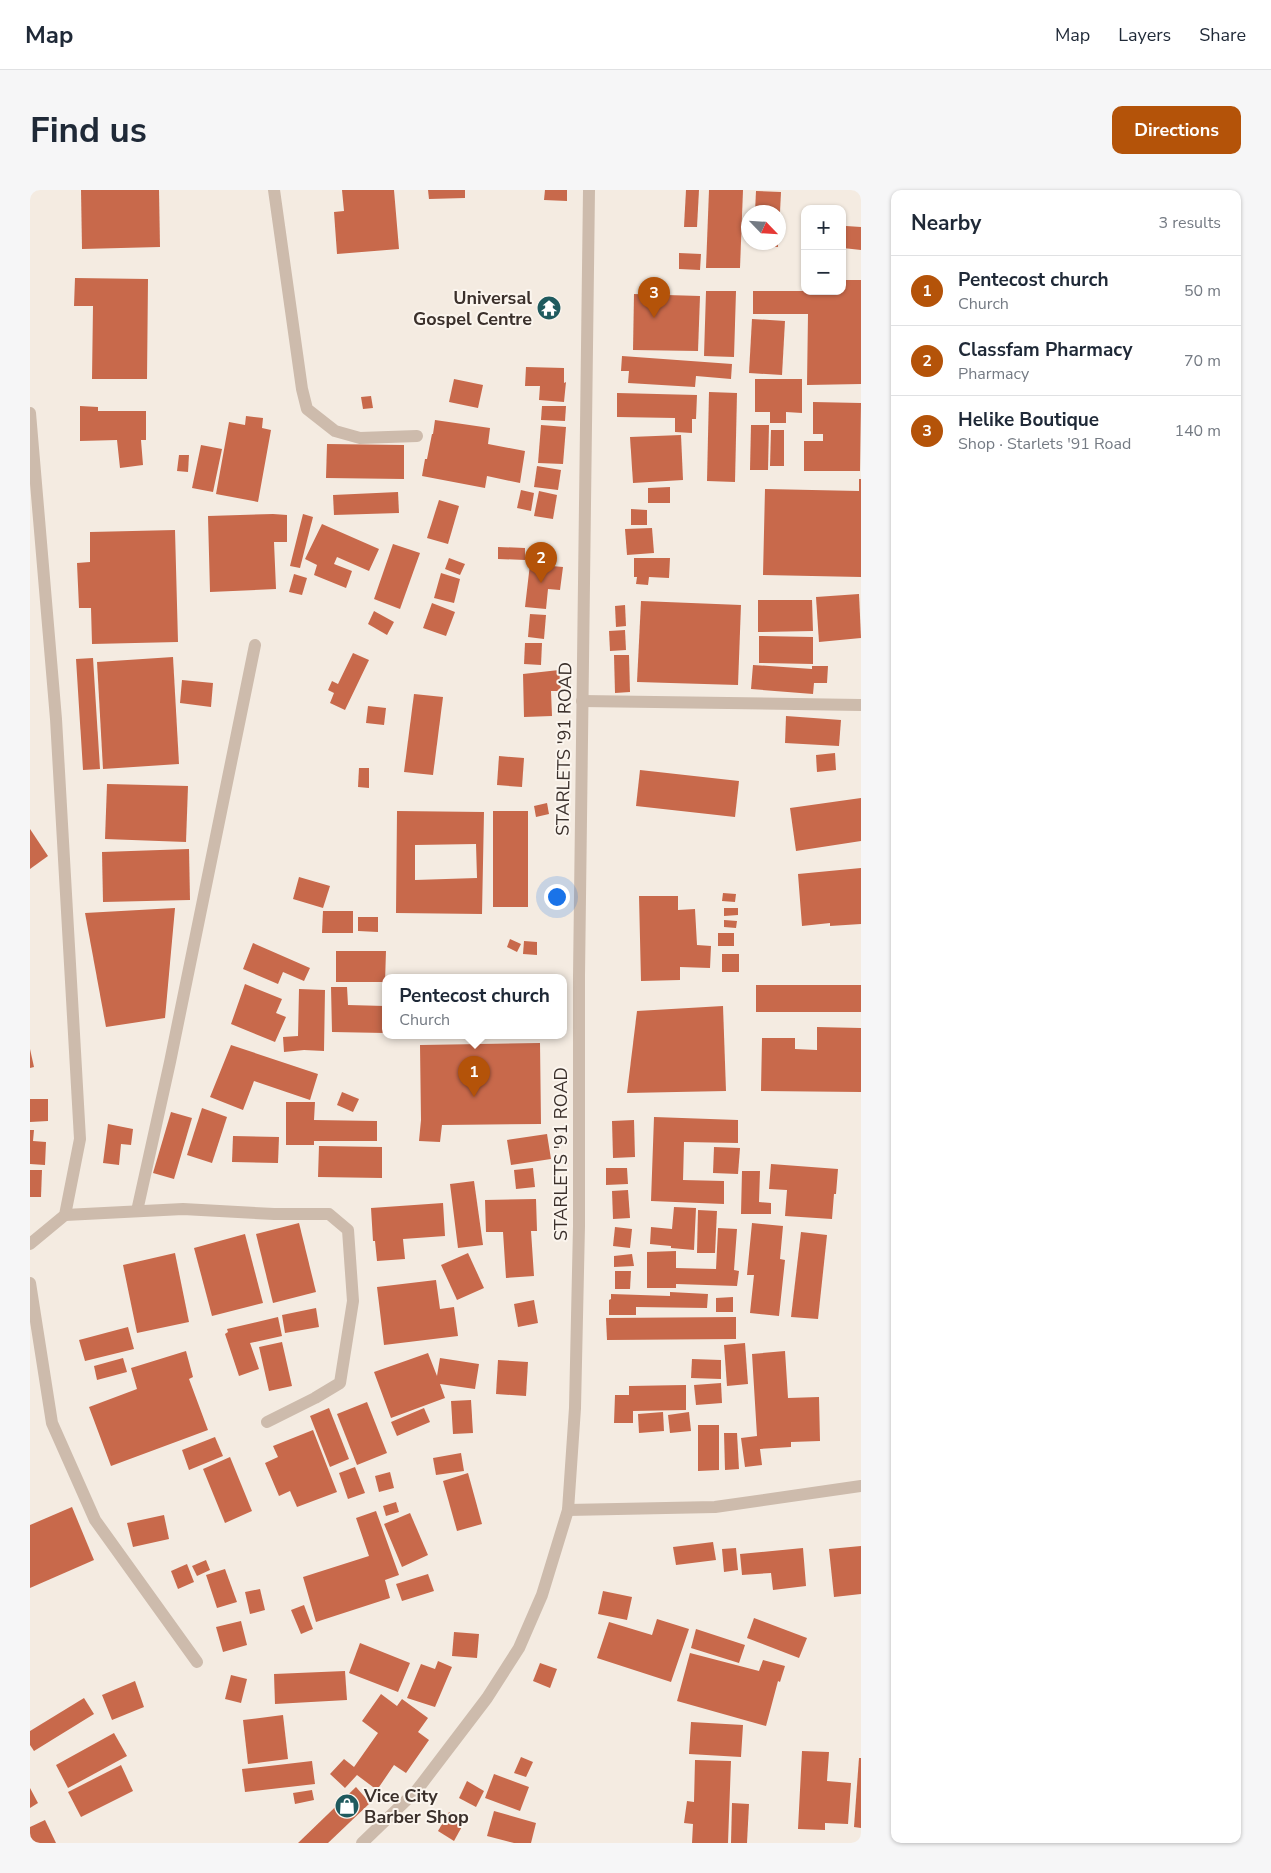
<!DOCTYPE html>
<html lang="en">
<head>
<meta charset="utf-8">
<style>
	:root { --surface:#fff; --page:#f6f6f7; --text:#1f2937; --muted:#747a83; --line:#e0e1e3; --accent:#b45309 }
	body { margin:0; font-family:"Nunito Sans",sans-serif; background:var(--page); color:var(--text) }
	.controls { position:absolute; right:15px; top:15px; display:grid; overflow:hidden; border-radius:10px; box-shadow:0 1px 4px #0004 }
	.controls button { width:45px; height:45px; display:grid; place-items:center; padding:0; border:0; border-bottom:1px solid var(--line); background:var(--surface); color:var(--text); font:25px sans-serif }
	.compass { position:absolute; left:711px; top:15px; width:45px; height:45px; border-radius:50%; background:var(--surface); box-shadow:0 1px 4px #0004; rotate:115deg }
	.you { position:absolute; left:526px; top:706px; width:18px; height:18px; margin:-12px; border:4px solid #fff; border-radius:50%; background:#1a73e8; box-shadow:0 0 0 8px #1a73e833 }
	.badge { display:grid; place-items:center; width:32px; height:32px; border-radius:50%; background:var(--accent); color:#fff; font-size:16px; font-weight:700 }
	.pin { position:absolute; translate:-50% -41px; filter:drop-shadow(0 1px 2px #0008) }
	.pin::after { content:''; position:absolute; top:26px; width:18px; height:15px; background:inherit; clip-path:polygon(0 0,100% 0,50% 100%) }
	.popup { position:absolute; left:352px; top:784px; width:185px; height:65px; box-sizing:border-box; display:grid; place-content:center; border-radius:10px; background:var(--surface); filter:drop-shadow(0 1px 4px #0005); font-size:16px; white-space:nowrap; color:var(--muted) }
	.popup b { font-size:19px; color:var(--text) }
	.popup::after { content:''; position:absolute; left:50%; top:100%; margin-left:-10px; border:10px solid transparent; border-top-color:var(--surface) }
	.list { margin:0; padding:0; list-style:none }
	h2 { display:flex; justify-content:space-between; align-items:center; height:65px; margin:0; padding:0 20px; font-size:21px }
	h2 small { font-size:16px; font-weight:400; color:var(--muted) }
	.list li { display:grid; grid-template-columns:32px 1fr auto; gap:15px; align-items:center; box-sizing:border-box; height:70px; padding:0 20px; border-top:1px solid var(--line) }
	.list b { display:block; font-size:19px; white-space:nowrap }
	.list p { margin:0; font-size:16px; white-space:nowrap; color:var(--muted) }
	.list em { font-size:16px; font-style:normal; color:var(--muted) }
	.map { position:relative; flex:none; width:831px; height:1653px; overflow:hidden; border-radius:10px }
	header { display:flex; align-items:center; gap:30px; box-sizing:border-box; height:70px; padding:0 25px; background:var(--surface); border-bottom:1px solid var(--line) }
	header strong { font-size:24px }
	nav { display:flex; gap:28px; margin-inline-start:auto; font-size:18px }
	.intro { display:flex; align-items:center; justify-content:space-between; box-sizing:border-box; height:120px; padding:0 30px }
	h1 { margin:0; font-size:35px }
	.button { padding:12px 22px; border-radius:10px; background:var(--accent); color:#fff; font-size:18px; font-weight:700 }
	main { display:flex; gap:30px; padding:0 30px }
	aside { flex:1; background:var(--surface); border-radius:10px; box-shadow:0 1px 4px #0004 }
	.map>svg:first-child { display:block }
</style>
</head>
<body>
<header>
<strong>Map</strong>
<nav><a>Map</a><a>Layers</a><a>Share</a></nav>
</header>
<div class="intro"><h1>Find us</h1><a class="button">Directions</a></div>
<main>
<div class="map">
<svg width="831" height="1653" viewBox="0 0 831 1653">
	<rect width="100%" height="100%" fill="#f4ebe1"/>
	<g fill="#c8694b" fill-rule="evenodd">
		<path d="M51 0H129L130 57 52 59Z"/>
		<path d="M312 0H364L369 59 307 64 304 22 314 21Z"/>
		<path d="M398 0H435V8L399 9Z"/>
		<path d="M515 0H537V11L514 10Z"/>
		<path d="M656 0H669L667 37H654Z"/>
		<path d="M679 0H713L710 78H676Z"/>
		<path d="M726 1 751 2 750 22H725Z"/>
		<path d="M816 36 831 37V60L813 58Z"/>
		<path d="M723 52H748V57L723 56Z"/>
		<path d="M649 63 671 64 670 80 649 79Z"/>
		<path d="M45 88 118 89 117 189H62L63 116H44Z"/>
		<path d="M812 90H831V194L777 195 778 124H723V101H812Z"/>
		<path d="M676 101H706L704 167 674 166Z"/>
		<path d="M604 104 670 106 668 161 603 160Z"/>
		<path d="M722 129 755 131 752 185 719 183Z"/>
		<path d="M592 166 702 174 701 189 666 186 665 197 598 193 599 181H591Z"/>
		<path d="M496 177 534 178V193L536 192 534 212 509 210 510 196H495Z"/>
		<path d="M424 189 453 195 448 218 419 212Z"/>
		<path d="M725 189H772V223L756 222V233H740V222H725Z"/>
		<path d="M679 202 707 203 705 292 677 291Z"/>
		<path d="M587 203 667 205 666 229H662V243L645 242V228L587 227Z"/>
		<path d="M341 206 343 218 333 219 331 207Z"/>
		<path d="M783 212 831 213 830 281H774V251H793V244H783Z"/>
		<path d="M50 216 68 217V221H116V250H111L113 275 90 278 87 250 50 251Z"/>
		<path d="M512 216H536L535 231 511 230Z"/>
		<path d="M216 226 233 228 232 238 241 240 228 312 186 304 199 232 215 235Z"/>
		<path d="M405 230 460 238 458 254 495 261 490 293 457 286 455 298 392 286 395 269H397L402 244H403Z"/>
		<path d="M511 235 536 237 533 274 508 273Z"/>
		<path d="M721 235H739L738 280H720Z"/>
		<path d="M741 240H754V276H740Z"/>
		<path d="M651 245 653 290 603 293 600 247Z"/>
		<path d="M297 254 374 255V289L296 288Z"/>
		<path d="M171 255 192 259 183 302 162 298Z"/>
		<path d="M149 265H159L158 282 147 281Z"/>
		<path d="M507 276 531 280 528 300 504 297Z"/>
		<path d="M829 289H831V387L733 385 735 299 829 301Z"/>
		<path d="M640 297V313H618V298Z"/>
		<path d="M491 300 504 303 501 321 487 318Z"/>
		<path d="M509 301 527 305 523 329 504 326Z"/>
		<path d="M368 302 369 323 304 325 303 305Z"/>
		<path d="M409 310 429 316 418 354 397 348Z"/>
		<path d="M601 319 617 320V335H601Z"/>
		<path d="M243 324 257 325V352H244L246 399 180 402 178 326Z"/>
		<path d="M273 324 283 327 270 378 260 376Z"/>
		<path d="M292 334 349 359 339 381 307 367 304 374 322 381 316 398 284 385 287 375 275 369Z"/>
		<path d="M622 338 624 363 597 365 595 339Z"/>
		<path d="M145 340 148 452 62 454 61 418H49L47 373 60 372V342Z"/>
		<path d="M363 354 390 363 370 419 344 409Z"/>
		<path d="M468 357 495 358V370L468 369Z"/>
		<path d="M419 368 435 374 430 385 415 379Z"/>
		<path d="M604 368H640L639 388 619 387 618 395 606 394 607 387H604Z"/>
		<path d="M500 374 533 377 530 400 518 399 516 419 495 417Z"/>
		<path d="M411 383 430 389 424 413 404 408Z"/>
		<path d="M264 384 277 388 272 405 259 402Z"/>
		<path d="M829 404 831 448 789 452 786 407Z"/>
		<path d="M728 410H782L783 441 728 442Z"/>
		<path d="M611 411 711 415 708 495 607 492Z"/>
		<path d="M402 413 425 422 416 446 393 438Z"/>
		<path d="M595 415 596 436 586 437 585 416Z"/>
		<path d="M344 421 364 432 357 445 338 434Z"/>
		<path d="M500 424 516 425 514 449 498 447Z"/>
		<path d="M595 440 596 460 580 461 579 441Z"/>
		<path d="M729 446 783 447V474L729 473Z"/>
		<path d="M495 453H512L511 475 494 474Z"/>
		<path d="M323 463 339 470 315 520 300 513 304 503 298 500 302 491 308 494Z"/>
		<path d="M584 465H599L600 502 585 503Z"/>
		<path d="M143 467 149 574 73 579 67 472Z"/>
		<path d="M63 468 70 579 53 580 46 469Z"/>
		<path d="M723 475 782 479V476H798L797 493H784L783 504 721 499Z"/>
		<path d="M529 480 531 501H521L522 526 494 527 493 484Z"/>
		<path d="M152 490 183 493 181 517 150 513Z"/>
		<path d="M384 504 413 507 403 585 374 582Z"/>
		<path d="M338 516 356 518 354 535 336 533Z"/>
		<path d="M756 526 811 530 809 556 755 553Z"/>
		<path d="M805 563 806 580 787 582 786 565Z"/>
		<path d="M469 566 494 568 492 597 467 595Z"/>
		<path d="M329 578H339V598L328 597Z"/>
		<path d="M610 580 709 591 705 627 606 616Z"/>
		<path d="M77 594 158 596 156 652 75 649Z"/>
		<path d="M831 608V651L766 661 760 618Z"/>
		<path d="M517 613 519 624 506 627 504 616Z"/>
		<path d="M367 621 454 622 452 724 366 723ZM446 654 447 688 385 690V655Z"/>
		<rect x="463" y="621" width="35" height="96"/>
		<path d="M0 639 18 666 0 679Z"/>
		<path d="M159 659 160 710 73 712 72 662Z"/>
		<path d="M831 678V734L800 736V733L772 736 768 684Z"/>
		<path d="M269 687 300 696 293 718 263 709Z"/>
		<path d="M693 703 706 704 705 712 692 711Z"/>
		<path d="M609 706H648V720L665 719 667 755 681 756 680 778 650 777V790L611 791Z"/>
		<path d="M145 718 135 828 76 837 55 723Z"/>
		<path d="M694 718H708V725L694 726Z"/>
		<path d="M293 721H323V743H292Z"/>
		<path d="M328 727H348V742L328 741Z"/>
		<path d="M694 730 707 731 706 738 694 737Z"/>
		<rect x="688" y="743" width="16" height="13"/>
		<path d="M480 749 491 754 487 762 477 757Z"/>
		<path d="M494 751 507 752V765L493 764Z"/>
		<path d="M223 753 280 778 274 791 253 782 248 794 213 779Z"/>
		<path d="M306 761H356L355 792H306Z"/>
		<rect x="692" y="764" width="17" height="18"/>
		<path d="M215 794 252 809 246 823 256 827 245 852 201 834Z"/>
		<rect x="726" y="795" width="105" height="27"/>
		<path d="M301 797H317L318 815 355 816V843L302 842Z"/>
		<path d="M269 799 295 800 294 861 274 860 254 862 253 847 268 846Z"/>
		<path d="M693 816 696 901 597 903 607 821Z"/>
		<path d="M787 837 831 838V902L731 901 732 848H765V859L787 860Z"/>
		<path d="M510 853 511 934 412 935 410 952 389 951 391 930 390 855Z"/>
		<path d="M201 855 288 884 280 910 224 891 213 920 180 907Z"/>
		<path d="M0 859 4 877 0 878Z"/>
		<path d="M312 902 329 909 323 922 307 915Z"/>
		<path d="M0 909H18V931L0 932Z"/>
		<path d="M256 912H285L284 930 347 931V951H284V955H256Z"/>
		<path d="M172 918 197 927 182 973 157 965Z"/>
		<path d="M141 922 162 928 144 989 123 983Z"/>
		<path d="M624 927 708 930V953L654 952 653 990 694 991V1014L621 1011Z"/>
		<path d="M604 930 605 967 583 968 582 931Z"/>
		<path d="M78 934 103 939 101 955 91 954 89 975 73 973Z"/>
		<path d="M0 940H4L3 951 16 952 15 975 0 974Z"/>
		<path d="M517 944 521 969 481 975 477 950Z"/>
		<path d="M203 946 249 947 248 973 202 972Z"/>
		<path d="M289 956 352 957V988L288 987Z"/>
		<path d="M684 957 710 958 708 984 683 983Z"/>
		<path d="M741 974 808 979 806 1004H804L802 1029 755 1026 757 1000 739 999Z"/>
		<path d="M503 978 505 997 486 999 484 980Z"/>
		<path d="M576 978H597L598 994 576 995Z"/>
		<path d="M0 980H12L11 1007H0Z"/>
		<path d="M712 981H730L729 1012 741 1013V1024H711Z"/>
		<path d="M444 991 453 1055 428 1058 420 994Z"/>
		<path d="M598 1000 600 1028 583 1029 582 1001Z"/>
		<path d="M506 1009 507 1041H501L504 1086 476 1088 473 1042H456L455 1010Z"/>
		<path d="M413 1013 415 1046 373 1049 375 1069 347 1071 345 1051H343L341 1018Z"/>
		<path d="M644 1017 666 1018 664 1060 641 1058V1056L620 1054 621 1037 642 1039Z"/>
		<path d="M668 1020 687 1021 685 1063H667Z"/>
		<path d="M269 1033 286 1102 243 1113 226 1044Z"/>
		<path d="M722 1033 753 1036 750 1069 755 1070 749 1126 720 1123 724 1085H717Z"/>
		<path d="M585 1037 602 1039 600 1058 583 1056Z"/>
		<path d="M688 1038 707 1039 704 1080 709 1081 707 1096 646 1094V1098H617V1062L646 1061V1078L686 1079Z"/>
		<path d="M771 1042 797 1045 788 1129 761 1127Z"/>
		<path d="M215 1044 233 1113 182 1126 164 1058Z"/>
		<path d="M145 1063 159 1132 107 1143 93 1075Z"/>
		<path d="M438 1063 454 1098 427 1110 411 1075Z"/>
		<path d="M602 1064 604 1076 584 1077V1066Z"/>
		<path d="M585 1081H601L600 1099H585Z"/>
		<path d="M406 1090 410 1119 424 1117 428 1146 354 1155 347 1097Z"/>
		<path d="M640 1102 678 1104 677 1118 606 1117V1125H579V1110L581 1109V1104L640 1106Z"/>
		<path d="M703 1107V1122H686V1108Z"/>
		<path d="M504 1110 508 1133 488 1137 484 1114Z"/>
		<path d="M286 1118 289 1137 255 1143 252 1125Z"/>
		<path d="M248 1127 252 1146 220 1153 229 1179 209 1186 195 1144 198 1142 197 1139Z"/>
		<path d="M706 1127V1149L577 1150 576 1128Z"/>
		<path d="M98 1137 104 1159 55 1171 49 1150Z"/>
		<path d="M252 1152 262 1196 239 1201 229 1157Z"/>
		<path d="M715 1153 718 1194 697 1196 694 1155Z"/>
		<path d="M156 1161 163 1187 159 1189 178 1240 81 1276 59 1217 107 1199 101 1178Z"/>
		<path d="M755 1161 758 1208 789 1207 790 1251 761 1252V1257L730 1259 732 1275 715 1277 711 1248 727 1246 722 1164Z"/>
		<path d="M398 1163 407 1186 410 1168 449 1174 445 1199 410 1194 415 1208 361 1228 344 1182Z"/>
		<path d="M93 1168 97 1182 67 1190 64 1176Z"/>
		<path d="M662 1169 691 1170V1189L661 1188Z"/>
		<path d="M468 1170 498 1172 496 1206 466 1204Z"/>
		<path d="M691 1193 692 1213 666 1215 664 1195Z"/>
		<path d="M656 1195V1220L603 1221V1233H584L585 1205H599V1196Z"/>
		<path d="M441 1210 443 1243 423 1244 421 1211Z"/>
		<path d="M337 1212 357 1263 327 1275 307 1224Z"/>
		<path d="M299 1218 319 1269 300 1277 280 1226Z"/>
		<path d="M394 1218 400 1232 367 1246 361 1232Z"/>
		<path d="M633 1222 634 1241 609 1243 608 1224Z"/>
		<path d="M659 1222 661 1241 640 1243 638 1225Z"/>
		<path d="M668 1235H689V1280L668 1281Z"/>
		<path d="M283 1240 307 1302 267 1317 260 1301 249 1306 235 1273 248 1267 243 1256Z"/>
		<path d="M694 1243H707L709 1279 695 1280Z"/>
		<path d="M185 1247 193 1266 159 1280 152 1260Z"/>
		<path d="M431 1263 434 1281 406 1285 403 1268Z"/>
		<path d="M200 1267 222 1321 195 1333 173 1279Z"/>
		<path d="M325 1277 335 1303 318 1309 309 1283Z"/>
		<path d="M360 1282 364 1298 349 1302 345 1286Z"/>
		<path d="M438 1283 452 1334 427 1341 413 1291Z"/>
		<path d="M366 1312 369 1322 356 1326 353 1316Z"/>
		<path d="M42 1317 64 1370 0 1398V1335Z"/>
		<path d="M346 1321 369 1385 355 1390 360 1408 286 1432 273 1387 339 1366 326 1328Z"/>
		<path d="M380 1323 398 1365 372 1377 354 1334Z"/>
		<path d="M134 1325 139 1349 103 1357 97 1333Z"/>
		<path d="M683 1352 686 1370 646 1375 643 1357Z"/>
		<path d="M831 1356V1404L804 1407 799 1359Z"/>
		<path d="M706 1358 708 1380 694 1382 692 1359Z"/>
		<path d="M773 1358 776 1396 743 1400 741 1383 712 1385 710 1364Z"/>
		<path d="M176 1370 180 1380 167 1386 162 1376Z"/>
		<path d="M157 1374 164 1392 148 1399 141 1381Z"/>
		<path d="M195 1379 207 1412 187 1418 176 1385Z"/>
		<path d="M398 1384 404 1401 372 1411 366 1394Z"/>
		<path d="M230 1399 235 1420 220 1424 215 1402Z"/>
		<path d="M573 1401 602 1407 597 1430 568 1424Z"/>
		<path d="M274 1415 283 1439 271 1444 261 1420Z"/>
		<path d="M724 1428 777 1448 769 1468 717 1448Z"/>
		<path d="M627 1429 659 1439 641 1492 567 1468 579 1432 622 1445Z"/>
		<path d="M211 1431 217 1455 193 1462 186 1437Z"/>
		<path d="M666 1439 715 1455 709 1473 661 1458Z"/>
		<path d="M424 1442 449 1444 447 1468 422 1466Z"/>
		<path d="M330 1453 380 1473 368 1502 319 1483Z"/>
		<path d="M660 1463 729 1481 733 1470 755 1476 750 1492 748 1491 736 1536 647 1511Z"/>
		<path d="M408 1471 422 1477 405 1517 377 1508 391 1474 405 1479Z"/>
		<path d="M510 1473 527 1479 520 1498 503 1491Z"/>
		<path d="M315 1481 317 1510 245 1514 244 1484Z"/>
		<path d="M201 1485 217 1489 211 1513 195 1509Z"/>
		<path d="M105 1491 114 1517 82 1530 72 1505Z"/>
		<path d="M351 1504 367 1516 372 1509 398 1528 388 1542 399 1550 376 1583 364 1575 347 1600 327 1585 315 1598 300 1584 314 1569 324 1577 348 1543 332 1531Z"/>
		<path d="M54 1508 64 1524 4 1561 0 1555V1541Z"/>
		<path d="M253 1525 258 1569 218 1574 213 1530Z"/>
		<path d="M661 1532 713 1535 711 1567 659 1564Z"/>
		<path d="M84 1543 97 1566 38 1598 26 1575Z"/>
		<path d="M772 1561 799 1562 797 1591 821 1593 818 1634 795 1633V1640L768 1639Z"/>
		<path d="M491 1567 503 1572 496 1587 484 1583Z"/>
		<path d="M829 1568H831V1638L824 1637Z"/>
		<path d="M665 1570 701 1571 698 1653H662L663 1634 654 1633 657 1611 664 1612Z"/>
		<path d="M282 1571 285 1594 215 1602 212 1579Z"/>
		<path d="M91 1575 103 1601 51 1627 38 1602Z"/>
		<path d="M464 1584 499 1597 490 1621 455 1608Z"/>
		<path d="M437 1591 454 1601 446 1617 429 1608Z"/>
		<path d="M326 1597 340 1613 298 1653H268Z"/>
		<path d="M0 1598 8 1613 0 1618Z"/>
		<path d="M282 1600 284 1610 265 1614 263 1603Z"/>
		<path d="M702 1613 719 1614 717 1653H701Z"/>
		<path d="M464 1621 506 1633 501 1653H484L457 1646Z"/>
		<path d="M419 1622 435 1631 424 1651 408 1641Z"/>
		<path d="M15 1630 26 1653H0V1637Z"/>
	</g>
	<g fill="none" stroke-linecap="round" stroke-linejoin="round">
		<g stroke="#cdbbac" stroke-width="12">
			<path d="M244 0 272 199 277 219 305 241 330 248 387 246"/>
			<path d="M0 223 26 529 50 949 35 1025 0 1054"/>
			<path d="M552 511 831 515"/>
			<path d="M107 1021 140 872 225 455"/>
			<path d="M35 1025 153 1019 244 1024H299L318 1040 323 1111 310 1193 285 1208 237 1232"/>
			<path d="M0 1093 22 1233 65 1330 167 1472"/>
			<path d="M538 1320 685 1317 831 1296"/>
			<path d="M332 1653 387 1600 457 1508 489 1458 512 1405 538 1320 545 1218 549 1036V786L559 0"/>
		</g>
	</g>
	<defs>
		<symbol id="temple-disc" viewBox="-11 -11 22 22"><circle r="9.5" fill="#1f5a5e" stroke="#fbf5ee"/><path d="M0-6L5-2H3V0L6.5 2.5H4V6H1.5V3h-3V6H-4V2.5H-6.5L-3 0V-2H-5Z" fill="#fff"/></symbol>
		<symbol id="shop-disc" viewBox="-11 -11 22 22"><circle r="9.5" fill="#1f5a5e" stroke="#fbf5ee"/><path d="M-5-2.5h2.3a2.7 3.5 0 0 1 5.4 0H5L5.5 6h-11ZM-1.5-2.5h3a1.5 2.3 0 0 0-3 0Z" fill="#fff"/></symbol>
	</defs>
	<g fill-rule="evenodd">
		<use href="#temple-disc" x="505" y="104" width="28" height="28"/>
		<use href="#shop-disc" x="303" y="1602" width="28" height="28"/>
	</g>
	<g text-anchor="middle" stroke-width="4" stroke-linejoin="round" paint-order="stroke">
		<g font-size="18" font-weight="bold" fill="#3b302b" stroke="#fbf5ee" text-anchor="end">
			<text x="502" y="114">Universal<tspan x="502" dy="21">Gospel Centre</tspan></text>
			<text x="334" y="1612" text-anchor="start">Vice City<tspan x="334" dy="21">Barber Shop</tspan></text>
		</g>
		<g font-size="18" fill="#3b302b" stroke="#fbf5ee">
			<text transform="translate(534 559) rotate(-89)" y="6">STARLETS '91 ROAD</text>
			<text transform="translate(531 964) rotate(-90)" y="6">STARLETS '91 ROAD</text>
		</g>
	</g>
</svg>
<div class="controls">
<button>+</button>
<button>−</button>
</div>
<svg class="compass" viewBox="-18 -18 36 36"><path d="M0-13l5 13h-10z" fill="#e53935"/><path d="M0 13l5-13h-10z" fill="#747a83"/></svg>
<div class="you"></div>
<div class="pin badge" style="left:444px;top:907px">1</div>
<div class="popup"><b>Pentecost church</b>Church</div>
<div class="pin badge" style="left:511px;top:393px">2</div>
<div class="pin badge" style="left:624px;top:128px">3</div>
</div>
<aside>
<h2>Nearby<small>3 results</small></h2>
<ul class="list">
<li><span class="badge">1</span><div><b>Pentecost church</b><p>Church</p></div><em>50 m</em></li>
<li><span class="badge">2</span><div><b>Classfam Pharmacy</b><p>Pharmacy</p></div><em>70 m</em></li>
<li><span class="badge">3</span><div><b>Helike Boutique</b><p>Shop · Starlets '91 Road</p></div><em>140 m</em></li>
</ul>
</aside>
</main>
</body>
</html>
